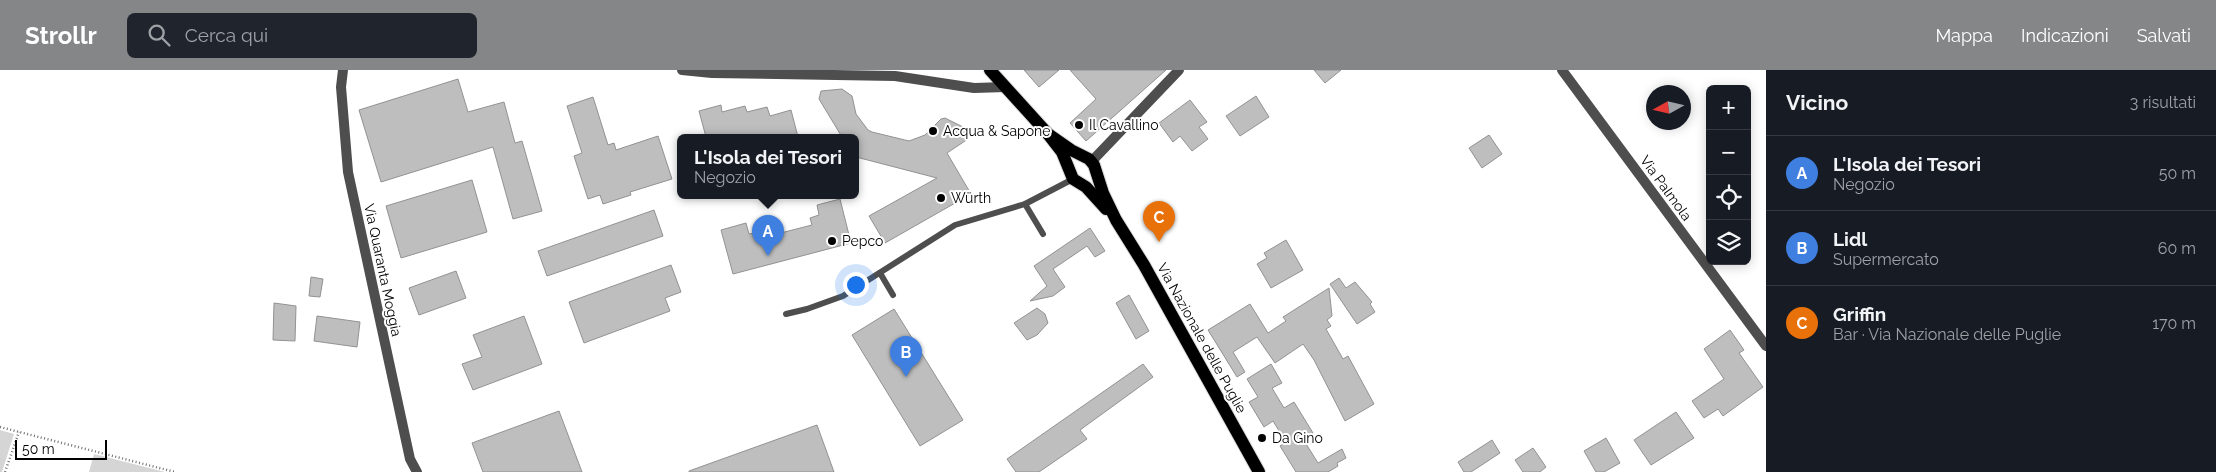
<!DOCTYPE html>
<html lang="it">
<head>
<meta charset="utf-8">
<style>
	:root { --surface:#171b24; --page:#20242c; --text:#f1f3f6; --muted:#9ea1a6; --line:#363941; --accent:#858687 }
	body { margin:0; font-family:Raleway,sans-serif; background:var(--page); color:var(--text) }
	.controls { position:absolute; right:15px; top:15px; display:grid; overflow:hidden; border-radius:8px; box-shadow:0 2px 12px #0003 }
	.controls button { width:45px; height:45px; display:grid; place-items:center; padding:0; border:0; border-bottom:1px solid var(--line); background:var(--surface); color:var(--text); font:25px sans-serif }
	.compass { position:absolute; left:1646px; top:15px; width:45px; height:45px; border-radius:50%; background:var(--surface); box-shadow:0 2px 12px #0003; rotate:262deg }
	.scale { position:absolute; left:15px; bottom:12px; width:92px; box-sizing:border-box; padding-left:5px; border:2px solid #000; border-top:0; font-size:14px; line-height:18px; white-space:nowrap; color:#000; -webkit-text-stroke:4px #fff; paint-order:stroke }
	.you { position:absolute; left:855px; top:214px; width:18px; height:18px; margin:-12px; border:4px solid #fff; border-radius:50%; background:#1a73e8; box-shadow:0 0 0 8px #1a73e833 }
	.badge { display:grid; place-items:center; width:32px; height:32px; border-radius:50%; background:var(--accent); color:#fff; font-size:16px; font-weight:700 }
	.pin { position:absolute; translate:-50% -41px; filter:drop-shadow(0 1px 2px #0008) }
	.pin::after { content:''; position:absolute; top:26px; width:18px; height:15px; background:inherit; clip-path:polygon(0 0,100% 0,50% 100%) }
	.popup { position:absolute; left:677px; top:64px; width:182px; height:65px; box-sizing:border-box; display:grid; place-content:center; border-radius:8px; background:var(--surface); filter:drop-shadow(0 1px 4px #0005); font-size:16px; white-space:nowrap; color:var(--muted) }
	.popup b { font-size:19px; color:var(--text) }
	.popup::after { content:''; position:absolute; left:50%; top:100%; margin-left:-10px; border:10px solid transparent; border-top-color:var(--surface) }
	.list { margin:0; padding:0; list-style:none }
	h2 { display:flex; justify-content:space-between; align-items:center; height:65px; margin:0; padding:0 20px; font-size:21px }
	h2 small { font-size:16px; font-weight:400; color:var(--muted) }
	.list li { display:grid; grid-template-columns:32px 1fr auto; gap:15px; align-items:center; box-sizing:border-box; height:75px; padding:0 20px; border-top:1px solid var(--line) }
	.list b { display:block; font-size:19px; white-space:nowrap }
	.list p { margin:0; font-size:16px; white-space:nowrap; color:var(--muted) }
	.list em { font-size:16px; font-style:normal; color:var(--muted) }
	.icon { flex:none; width:28px; height:28px; fill:none; stroke:currentColor; stroke-width:2; stroke-linecap:round; stroke-linejoin:round }
	.map { position:relative; flex:none; width:1766px; height:402px; overflow:hidden }
	header { display:flex; align-items:center; gap:30px; box-sizing:border-box; height:70px; padding:0 25px; background:var(--accent); color:#fff }
	header strong { font-size:24px }
	nav { display:flex; gap:28px; margin-inline-start:auto; font-size:18px }
	.search { width:350px; height:45px; background:var(--page); display:flex; align-items:center; gap:12px; box-sizing:border-box; padding:0 18px; border-radius:8px; color:var(--muted); font-size:19px }
	main { display:flex }
	aside { flex:1; background:var(--surface) }
	.map>svg:first-child { display:block }
</style>
</head>
<body>
<header>
<strong>Strollr</strong>
<div class="search"><svg class="icon" aria-label="search" viewBox="0 0 24 24"><circle cx="10" cy="10" r="6"/><path d="M15 15l6 6"/></svg>Cerca qui</div>
<nav><a>Mappa</a><a>Indicazioni</a><a>Salvati</a></nav>
</header>
<main>
<div class="map">
<svg width="1766" height="402" viewBox="0 0 1766 402">
	<rect width="100%" height="100%" fill="#fff"/>
	<g fill="#d5d5d5">
		<path d="M0 360 14 364 2 402H0Z"/>
		<path d="M94 384 165 402H89Z"/>
	</g>
	<g fill="#bebebe" stroke="#929292">
		<path d="M1024 0H1059L1039 17Z"/>
		<path d="M1070 0H1166L1086 71 1070 53 1096 29Z"/>
		<path d="M1314 0H1341L1325 13Z"/>
		<path d="M458 9 468 42 504 32 515 73 522 71 542 141 513 149 493 77 381 112 359 40Z"/>
		<path d="M842 19 852 26 856 44 868 60 872 62 909 71 925 65 941 49 945 48 965 58 969 65 968 69 947 83 971 124 885 173 869 146 937 108 856 87V67H842L819 29 821 21Z"/>
		<path d="M1256 26 1269 47 1240 66 1226 46Z"/>
		<path d="M593 27 608 75 614 73 616 80 658 66 672 109 630 122 631 125 603 134 600 125 588 129 574 86 582 83 567 36Z"/>
		<path d="M1190 30 1207 52 1199 57 1208 69 1192 81 1180 66 1173 72 1159 53Z"/>
		<path d="M721 35 722 42 745 36 747 42 767 37 770 46 791 40 798 67H706L699 41Z"/>
		<path d="M1489 65 1502 84 1482 98 1469 78Z"/>
		<path d="M472 110 487 162 401 188 386 136Z"/>
		<path d="M840 129 851 173 733 204 721 160 746 153 749 164 759 162 761 168 812 155 810 148 819 145 817 135Z"/>
		<path d="M654 140 663 166 547 206 538 181Z"/>
		<path d="M1090 158 1105 181 1095 187 1087 176 1053 199 1065 217 1053 226 1030 231 1047 216 1034 196Z"/>
		<path d="M1286 170 1303 200 1271 218 1257 194 1267 188 1264 183Z"/>
		<path d="M671 195 681 222 665 228 670 241 584 273 569 232Z"/>
		<path d="M456 201 466 228 419 245 409 218Z"/>
		<path d="M311 207 323 209 320 227 309 226Z"/>
		<path d="M1339 208 1346 218 1355 212 1372 232 1370 234 1375 242 1357 254 1330 214Z"/>
		<path d="M1329 218 1332 246 1327 250 1331 256 1326 259 1343 289 1348 286 1374 334 1345 351 1314 290 1303 274 1275 293 1257 267 1233 282 1245 302 1237 307 1208 260 1250 234 1268 263 1286 251 1283 247Z"/>
		<path d="M1129 225 1149 261 1136 269 1116 233Z"/>
		<path d="M274 233 296 236 295 271 273 270Z"/>
		<path d="M1037 238 1045 244 1048 253 1037 265 1027 270 1014 253Z"/>
		<path d="M894 239 963 350 920 376 852 265Z"/>
		<path d="M317 246 360 252 357 277 314 271Z"/>
		<path d="M524 246 542 294 473 320 462 294 482 287 473 265Z"/>
		<path d="M1730 260 1744 280 1739 283 1763 317 1723 346 1718 339 1704 348 1692 331 1724 309 1704 279Z"/>
		<path d="M1143 294 1153 307 1080 360 1087 369 1039 402H1016L1007 389Z"/>
		<path d="M1271 294 1282 313 1272 318 1284 338 1294 332 1313 363 1303 369 1318 393 1342 379 1346 388 1337 393 1338 396 1328 402H1296L1280 376 1286 372 1273 351 1264 357 1249 332 1258 327 1247 309Z"/>
		<path d="M559 341 582 402H483L472 373Z"/>
		<path d="M1676 342 1694 368 1651 395 1634 370Z"/>
		<path d="M817 355 834 402H689V401Z"/>
		<path d="M1606 368 1620 393 1604 402H1596L1584 381Z"/>
		<path d="M1492 370 1500 383 1471 402H1464L1458 392Z"/>
		<path d="M1533 378 1546 397 1540 402H1523L1515 390Z"/>
	</g>
	<g fill="none" stroke-linecap="round" stroke-linejoin="round">
		<defs>
			<g id="primary">
				<path d="M990 0 1048 64 1062 82 1073 109 1086 117 1106 139"/>
				<path d="M1048 64 1071 80 1089 89 1094 95 1103 123 1116 150 1144 195 1259 402"/>
			</g>
		</defs>
		<use href="#primary" stroke="#dbdbdb" stroke-width="14"/>
		<g stroke="#707070" stroke-width="2.5" stroke-dasharray="1 2.5" stroke-linecap="butt">
			<path d="M0 357 175 402"/>
			<path d="M5 402 19 362"/>
		</g>
		<g stroke="#4e4e4e" stroke-width="6">
			<path d="M1025 134 1043 164"/>
			<path d="M880 203 893 225"/>
			<path d="M786 244 807 239 843 226 955 155 1025 134 1073 109"/>
		</g>
		<g stroke="#4e4e4e" stroke-width="10">
			<path d="M343 0 341 17 348 102 410 389 417 402"/>
			<path d="M682 0 712 3 895 6 974 18 1006 17"/>
			<path d="M1562 0 1766 276"/>
		</g>
		<path stroke="#4e4e4e" stroke-width="10" d="M1092 91 1179 0"/>
		<use href="#primary" stroke="#000" stroke-width="12"/>
	</g>
	<g fill="#000" stroke="#fff" stroke-width="2">
		<circle cx="1079" cy="55" r="5"/>
		<circle cx="933" cy="61" r="5"/>
		<circle cx="941" cy="128" r="5"/>
		<circle cx="832" cy="171" r="5"/>
		<circle cx="1262" cy="368" r="5"/>
	</g>
	<g text-anchor="middle" stroke-width="4" stroke-linejoin="round" paint-order="stroke">
		<g font-size="14" fill="#000" stroke="#fff" text-anchor="start">
			<text x="1089" y="60">Il Cavallino</text>
			<text x="943" y="66">Acqua &amp; Sapone</text>
			<text x="951" y="133">Würth</text>
			<text x="842" y="176">Pepco</text>
			<text x="1272" y="373">Da Gino</text>
		</g>
		<g font-size="14" fill="#000" stroke="#fff">
			<text transform="translate(1666 118) rotate(54)" y="5">Via Palmola</text>
			<text transform="translate(383 200) rotate(78)" y="5">Via Quaranta Moggia</text>
			<text transform="translate(1202 268) rotate(61)" y="5">Via Nazionale delle Puglie</text>
		</g>
	</g>
</svg>
<div class="controls">
<button>+</button>
<button>−</button>
<button><svg class="icon" aria-label="locate" viewBox="0 0 24 24"><circle cx="12" cy="12" r="6"/><path d="M12 2v4M12 18v4M2 12h4M18 12h4"/></svg></button>
<button><svg class="icon" aria-label="layers" viewBox="0 0 24 24"><path d="M12 4l9 5-9 5-9-5zM3 14l9 5 9-5"/></svg></button>
</div>
<svg class="compass" viewBox="-18 -18 36 36"><path d="M0-13l5 13h-10z" fill="#e53935"/><path d="M0 13l5-13h-10z" fill="#9ea1a6"/></svg>
<div class="scale">50 m</div>
<div class="you"></div>
<div class="pin badge" style="left:768px;top:186px;background:#3f7fe0">A</div>
<div class="popup"><b>L'Isola dei Tesori</b>Negozio</div>
<div class="pin badge" style="left:906px;top:307px;background:#3f7fe0">B</div>
<div class="pin badge" style="left:1159px;top:172px;background:#e8710a">C</div>
</div>
<aside>
<h2>Vicino<small>3 risultati</small></h2>
<ul class="list">
<li><span class="badge" style="background:#3f7fe0">A</span><div><b>L'Isola dei Tesori</b><p>Negozio</p></div><em>50 m</em></li>
<li><span class="badge" style="background:#3f7fe0">B</span><div><b>Lidl</b><p>Supermercato</p></div><em>60 m</em></li>
<li><span class="badge" style="background:#e8710a">C</span><div><b>Griffin</b><p>Bar · Via Nazionale delle Puglie</p></div><em>170 m</em></li>
</ul>
</aside>
</main>
</body>
</html>
